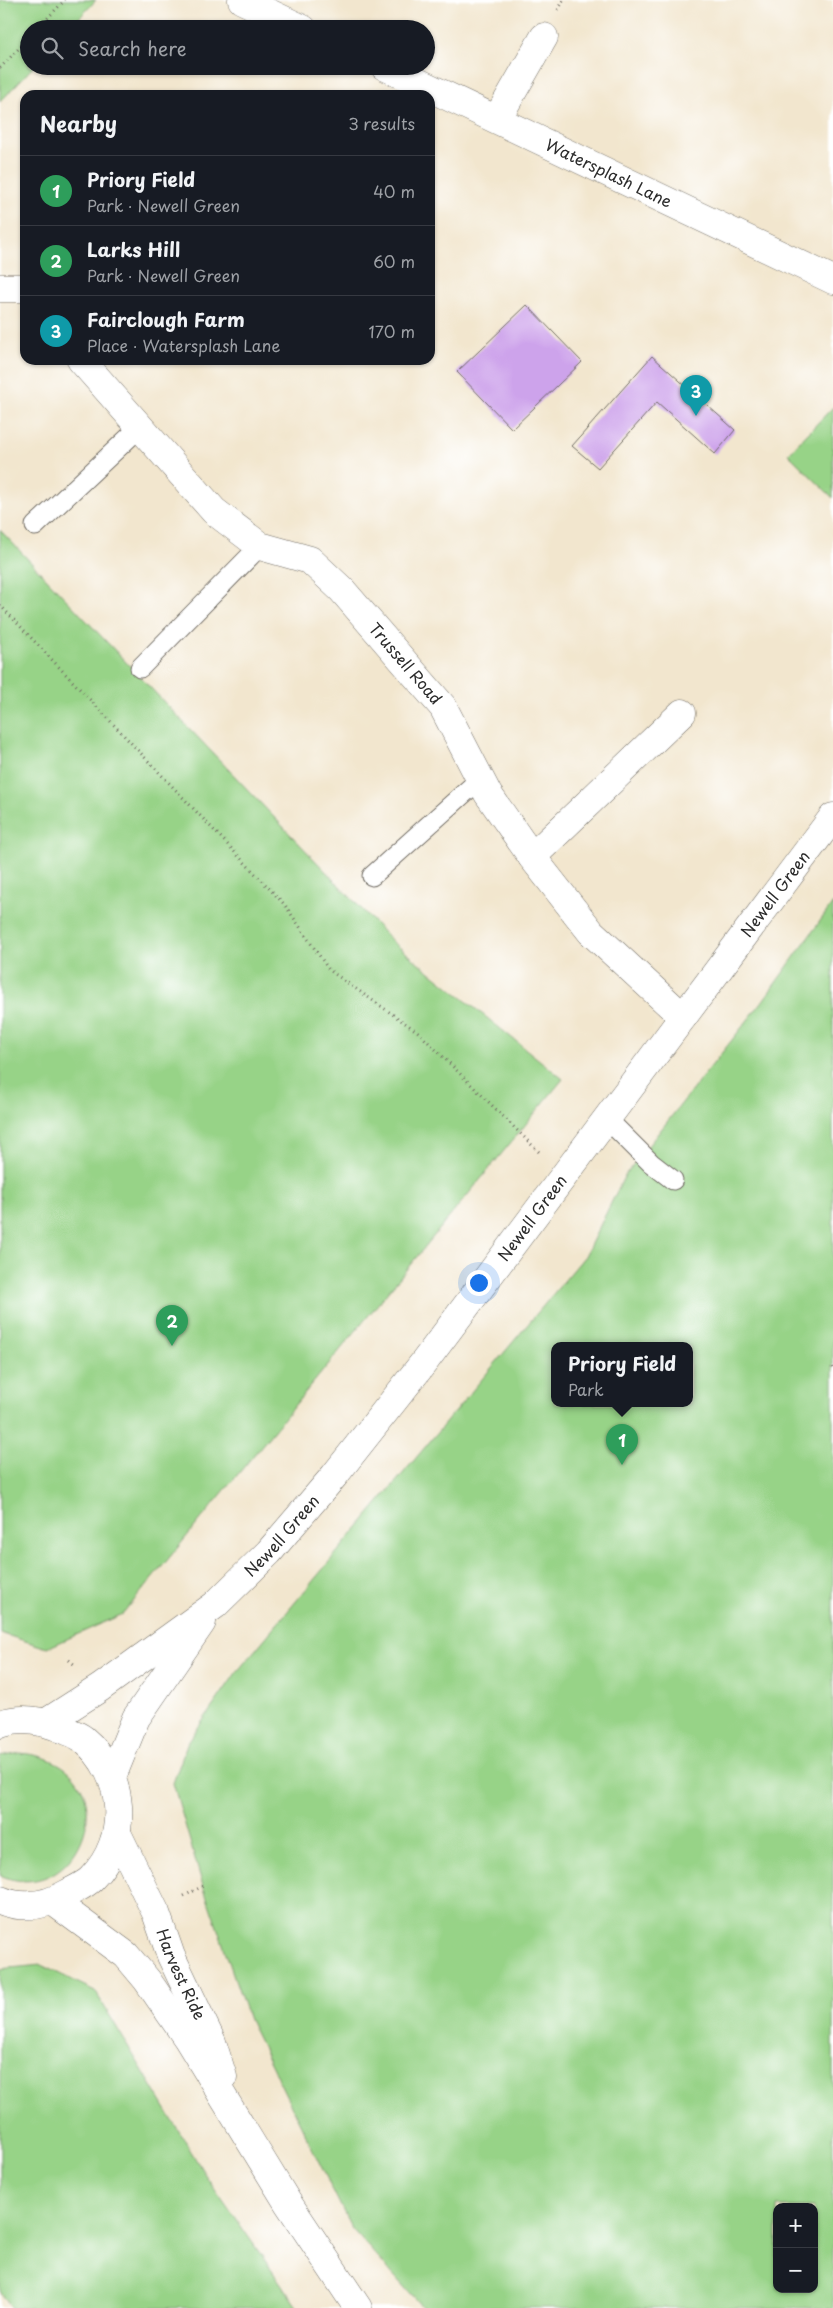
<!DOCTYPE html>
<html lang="en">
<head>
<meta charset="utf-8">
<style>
	:root { --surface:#171b24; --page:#20242c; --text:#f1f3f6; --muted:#9ea1a6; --line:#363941; --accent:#d690ce }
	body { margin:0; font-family:"Playpen Sans",sans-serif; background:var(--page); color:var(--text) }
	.controls { position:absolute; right:15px; bottom:15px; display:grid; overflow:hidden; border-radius:10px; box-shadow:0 1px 4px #0004 }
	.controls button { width:45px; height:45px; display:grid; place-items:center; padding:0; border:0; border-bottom:1px solid var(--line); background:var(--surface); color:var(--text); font:25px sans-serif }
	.you { position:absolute; left:478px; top:1282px; width:18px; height:18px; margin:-12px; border:4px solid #fff; border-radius:50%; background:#1a73e8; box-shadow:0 0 0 8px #1a73e833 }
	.badge { display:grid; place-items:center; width:32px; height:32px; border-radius:50%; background:var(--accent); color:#fff; font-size:16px; font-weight:700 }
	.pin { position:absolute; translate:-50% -41px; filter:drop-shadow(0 1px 2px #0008) }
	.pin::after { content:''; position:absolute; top:26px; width:18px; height:15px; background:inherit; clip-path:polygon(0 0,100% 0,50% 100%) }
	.popup { position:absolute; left:551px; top:1342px; width:142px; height:65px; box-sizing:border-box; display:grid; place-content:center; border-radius:10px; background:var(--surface); filter:drop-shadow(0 1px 4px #0005); font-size:16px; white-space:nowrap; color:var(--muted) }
	.popup b { font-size:19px; color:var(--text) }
	.popup::after { content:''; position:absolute; left:50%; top:100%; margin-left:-10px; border:10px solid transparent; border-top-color:var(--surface) }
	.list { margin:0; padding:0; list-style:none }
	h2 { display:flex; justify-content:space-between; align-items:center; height:65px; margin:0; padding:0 20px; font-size:21px }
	h2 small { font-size:16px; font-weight:400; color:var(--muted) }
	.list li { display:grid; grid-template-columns:32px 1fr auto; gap:15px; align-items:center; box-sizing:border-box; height:70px; padding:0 20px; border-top:1px solid var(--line) }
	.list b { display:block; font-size:19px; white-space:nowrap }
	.list p { margin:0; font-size:16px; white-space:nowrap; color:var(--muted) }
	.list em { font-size:16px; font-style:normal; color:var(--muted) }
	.icon { flex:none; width:28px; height:28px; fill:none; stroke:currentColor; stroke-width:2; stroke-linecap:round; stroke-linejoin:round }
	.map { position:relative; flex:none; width:833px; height:2308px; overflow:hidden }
	.search { position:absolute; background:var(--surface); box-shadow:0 1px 4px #0004; left:20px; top:20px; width:415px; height:55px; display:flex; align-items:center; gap:12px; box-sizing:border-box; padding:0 18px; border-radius:28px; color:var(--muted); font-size:19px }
	.panel { position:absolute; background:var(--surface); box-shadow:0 1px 4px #0004; left:20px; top:90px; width:415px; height:275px; border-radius:15px }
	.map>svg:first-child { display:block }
</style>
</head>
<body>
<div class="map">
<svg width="833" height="2308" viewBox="0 0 833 2308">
	<rect width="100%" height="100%" fill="#fff"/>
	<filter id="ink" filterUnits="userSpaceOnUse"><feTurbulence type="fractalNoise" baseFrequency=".02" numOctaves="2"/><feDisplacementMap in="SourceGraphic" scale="10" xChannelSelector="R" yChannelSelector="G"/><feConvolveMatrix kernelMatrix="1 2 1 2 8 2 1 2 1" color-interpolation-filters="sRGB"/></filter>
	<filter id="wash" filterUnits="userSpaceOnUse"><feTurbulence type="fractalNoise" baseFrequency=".0096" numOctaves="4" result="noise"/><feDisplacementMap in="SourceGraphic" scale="20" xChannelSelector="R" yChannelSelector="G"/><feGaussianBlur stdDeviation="1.12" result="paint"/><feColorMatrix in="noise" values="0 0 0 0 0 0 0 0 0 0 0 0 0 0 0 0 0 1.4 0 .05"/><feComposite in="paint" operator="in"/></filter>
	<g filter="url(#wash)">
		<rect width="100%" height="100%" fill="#f2e6ce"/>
		<g fill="#97d387" stroke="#617f59" fill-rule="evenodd">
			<path d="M0 0H96L69 29H29V66H34L0 102Z"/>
			<path d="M833 407V498L788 454Z"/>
			<path d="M0 530 394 943 563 1079 123 1614 47 1648 0 1633Z"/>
			<path d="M833 903V2308H423L352 2229 249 2020 203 1886 173 1783 188 1742 236 1673 585 1256 625 1175 762 1002ZM554 1346H690V1404H554ZM777 2207H814V2289H777Z"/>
			<path d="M20 1753C137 1763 82 1912 0 1875V1757Z"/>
			<path d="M41 1965 95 1991 204 2173 298 2308H11L0 2291V1969Z"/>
		</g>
		<g id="blocks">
			<g fill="#cda3eb">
				<path d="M527 305 582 362 512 429 457 372Z"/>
				<path d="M652 356 735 430 715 454 657 402 598 468 572 446Z"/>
			</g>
		</g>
	</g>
	<g filter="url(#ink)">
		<use href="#blocks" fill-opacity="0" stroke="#716c64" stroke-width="1"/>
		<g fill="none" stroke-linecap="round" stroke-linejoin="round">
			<defs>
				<g id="service">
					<path d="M35 526 140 427"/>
					<path d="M140 668 260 546"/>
					<path d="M372 876 480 779"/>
					<path d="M606 1118 651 1163 673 1180"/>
				</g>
				<g id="minor">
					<path d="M242 0 303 29"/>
					<path id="s1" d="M384 66 833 280"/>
					<path d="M497 119 544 37"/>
					<path d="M0 288H25"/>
					<path id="s2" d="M81 360 214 511 260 546 310 560 342 590 443 707 488 794 532 857 591 932 683 1017"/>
					<path d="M532 857 682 713"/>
				</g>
				<g id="tertiary">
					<path id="s3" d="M117 1833 156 1913 171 1956 212 2042 223 2077"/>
					<path d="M54 1902 126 1955 147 1980 187 2038 288 2203 358 2308"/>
				</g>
				<g id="primary">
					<path id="s4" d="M47 1722 100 1688 215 1605 269 1552 334 1476 425 1361 833 817"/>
					<path d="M0 1724C20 1717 43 1720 62 1729 69 1732 77 1734 83 1739 126 1775 131 1838 91 1879 85 1885 75 1889 68 1893 46 1906 24 1910 0 1900"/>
					<path d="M112 1777 136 1718 202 1622"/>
				</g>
			</defs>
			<use href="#service" stroke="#716c64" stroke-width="21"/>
			<use href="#minor" stroke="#716c64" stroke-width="29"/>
			<use href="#tertiary" stroke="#716c64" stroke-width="29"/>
			<use href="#primary" stroke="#716c64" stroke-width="29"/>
			<g stroke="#716c64" stroke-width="3" stroke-dasharray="1 4" stroke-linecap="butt">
				<path d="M558 10 564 0"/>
				<path d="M37 29 65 0"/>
				<path d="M0 68 29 38"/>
				<path d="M0 605 285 905 329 970 418 1032 540 1153"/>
				<path d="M832 1367 833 1370"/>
				<path d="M69 1660 76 1666"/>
				<path d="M184 1896 203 1886"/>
			</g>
			<use href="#service" stroke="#fff" stroke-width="19"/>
			<use href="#minor" stroke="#fff" stroke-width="28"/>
			<use href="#tertiary" stroke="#fff" stroke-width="28"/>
			<use href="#primary" stroke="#fff" stroke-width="28"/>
		</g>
	</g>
	<g text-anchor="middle" stroke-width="4" stroke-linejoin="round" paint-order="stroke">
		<g font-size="16" fill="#2b2b2b" stroke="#fff">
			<text dy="6" stroke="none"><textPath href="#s1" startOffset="249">Watersplash Lane</textPath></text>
			<text dy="6" stroke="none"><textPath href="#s2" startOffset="452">Trussell Road</textPath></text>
			<text dy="6" stroke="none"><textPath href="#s4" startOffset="1111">Newell Green</textPath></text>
			<text dy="6" stroke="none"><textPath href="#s4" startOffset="706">Newell Green</textPath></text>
			<text dy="6" stroke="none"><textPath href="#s4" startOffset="301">Newell Green</textPath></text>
			<text dy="6" stroke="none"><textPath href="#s3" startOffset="155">Harvest Ride</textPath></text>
		</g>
	</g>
</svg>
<div class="controls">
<button>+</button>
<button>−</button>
</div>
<div class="you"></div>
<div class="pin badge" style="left:622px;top:1465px;background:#2e9e5b">1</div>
<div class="popup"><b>Priory Field</b>Park</div>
<div class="pin badge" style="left:172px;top:1346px;background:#2e9e5b">2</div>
<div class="pin badge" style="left:696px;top:416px;background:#0f9aa8">3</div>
<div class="search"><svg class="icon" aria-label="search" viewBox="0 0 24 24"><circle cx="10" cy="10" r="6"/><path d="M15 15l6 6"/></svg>Search here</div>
<section class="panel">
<h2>Nearby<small>3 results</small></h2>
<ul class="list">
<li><span class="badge" style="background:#2e9e5b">1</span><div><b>Priory Field</b><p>Park · Newell Green</p></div><em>40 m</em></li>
<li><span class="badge" style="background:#2e9e5b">2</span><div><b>Larks Hill</b><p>Park · Newell Green</p></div><em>60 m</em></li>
<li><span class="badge" style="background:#0f9aa8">3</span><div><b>Fairclough Farm</b><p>Place · Watersplash Lane</p></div><em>170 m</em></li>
</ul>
</section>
</div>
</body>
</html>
